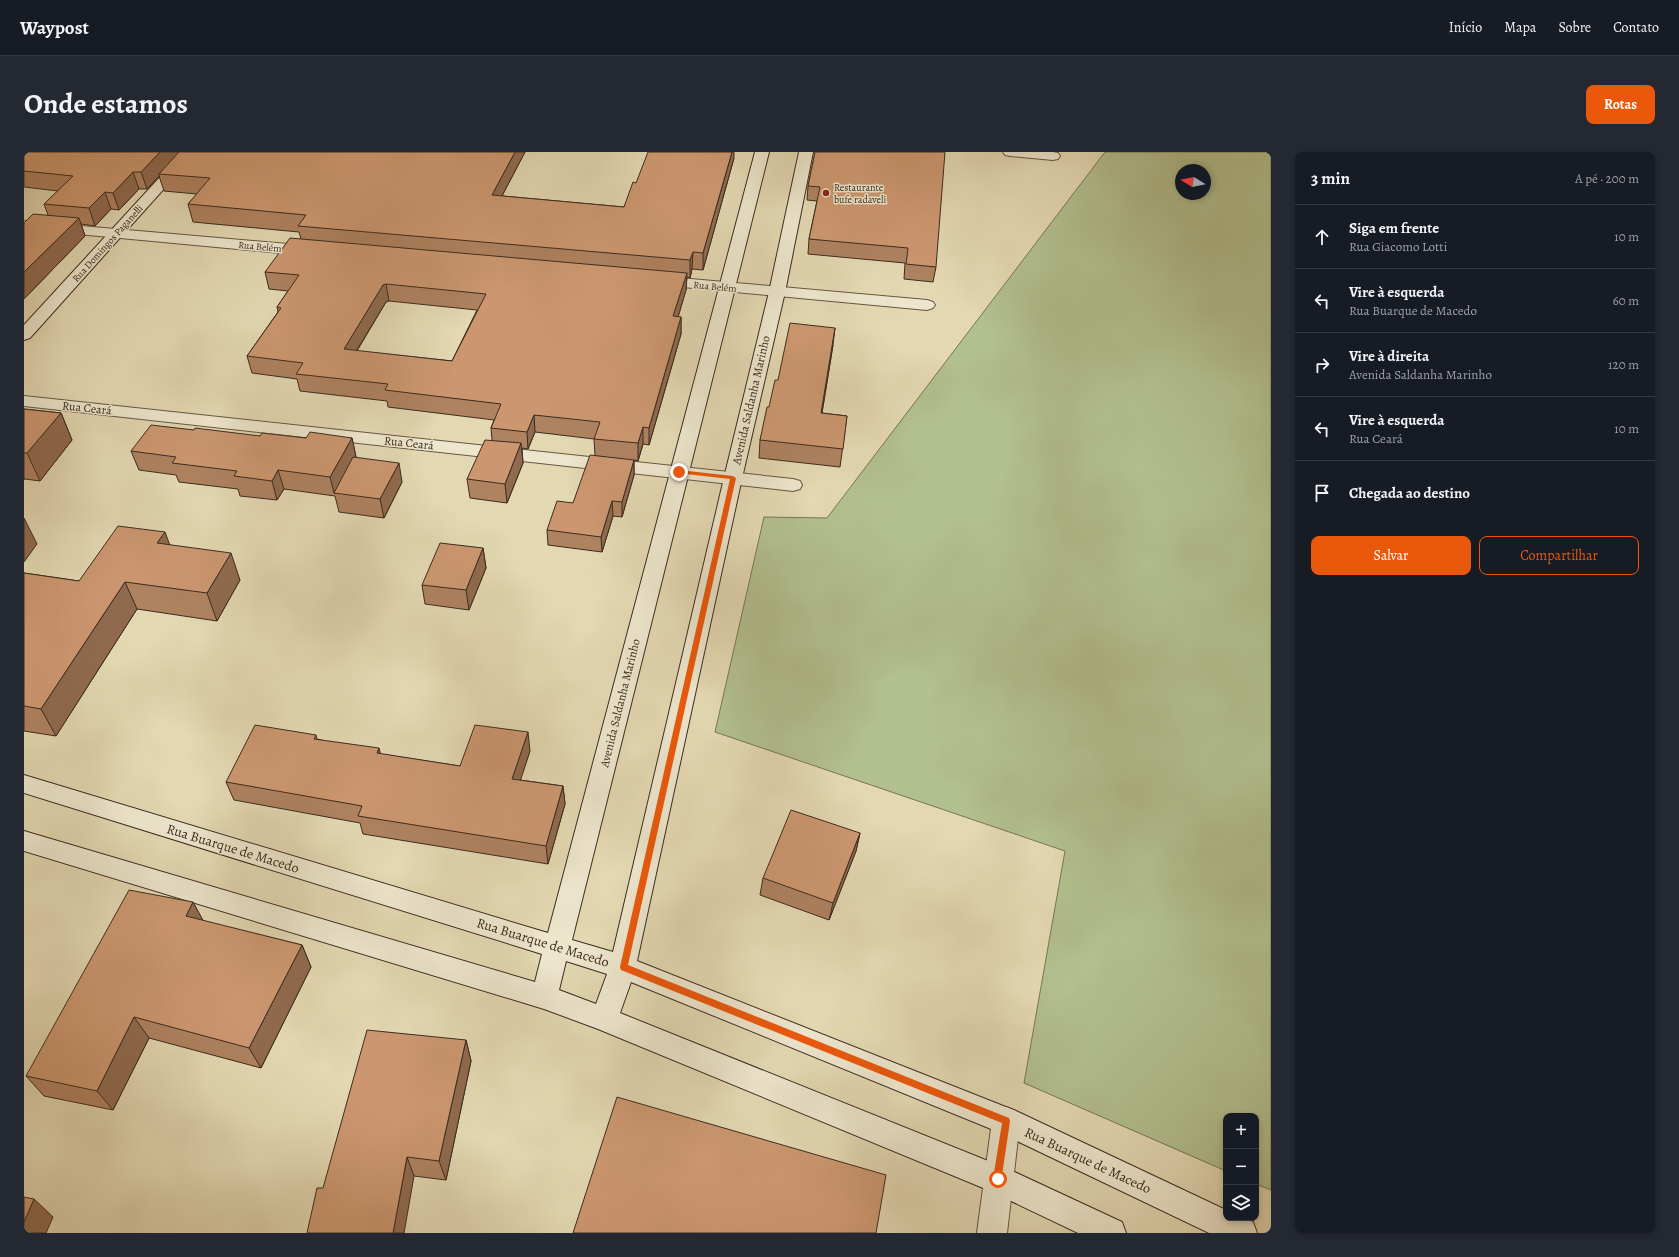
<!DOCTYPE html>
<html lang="pt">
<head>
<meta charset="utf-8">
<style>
	:root { --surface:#171b24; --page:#242831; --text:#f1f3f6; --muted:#9ea1a6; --line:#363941; --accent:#ea580c }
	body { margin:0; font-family:Alegreya,serif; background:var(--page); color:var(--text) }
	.controls { position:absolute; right:12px; bottom:12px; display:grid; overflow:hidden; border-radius:8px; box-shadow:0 2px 6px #0003 }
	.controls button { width:36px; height:36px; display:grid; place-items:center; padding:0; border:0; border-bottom:1px solid var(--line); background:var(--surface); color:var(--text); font:20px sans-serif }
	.compass { position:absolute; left:1151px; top:12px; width:36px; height:36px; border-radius:50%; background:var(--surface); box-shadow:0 2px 6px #0003; rotate:280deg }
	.stop { position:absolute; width:12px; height:12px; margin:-9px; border:3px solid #ea580c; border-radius:50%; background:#fff }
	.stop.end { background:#ea580c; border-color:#fff; box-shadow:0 1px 4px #0008 }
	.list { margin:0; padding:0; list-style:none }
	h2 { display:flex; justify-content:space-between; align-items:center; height:52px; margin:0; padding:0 16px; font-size:17px }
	h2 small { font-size:13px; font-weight:400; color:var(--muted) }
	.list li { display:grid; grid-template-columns:26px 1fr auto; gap:12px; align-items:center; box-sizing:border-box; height:64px; padding:0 16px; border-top:1px solid var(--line) }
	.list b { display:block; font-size:15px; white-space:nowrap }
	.list p { margin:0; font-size:13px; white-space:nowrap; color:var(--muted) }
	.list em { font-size:13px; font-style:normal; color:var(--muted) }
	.actions { display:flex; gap:8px; padding:12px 16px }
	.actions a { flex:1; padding:9px 0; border:1px solid var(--accent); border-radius:8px; text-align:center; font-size:14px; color:var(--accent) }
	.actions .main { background:var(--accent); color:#fff }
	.icon { flex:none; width:22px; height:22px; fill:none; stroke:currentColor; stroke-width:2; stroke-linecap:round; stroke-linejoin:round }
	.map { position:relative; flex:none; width:1247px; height:1081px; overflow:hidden; border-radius:8px }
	header { display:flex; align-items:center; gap:24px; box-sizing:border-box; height:56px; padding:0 20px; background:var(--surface); border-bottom:1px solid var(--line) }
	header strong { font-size:19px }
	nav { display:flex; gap:22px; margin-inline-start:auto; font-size:14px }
	.intro { display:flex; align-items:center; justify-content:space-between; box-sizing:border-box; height:96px; padding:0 24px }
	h1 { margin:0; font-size:28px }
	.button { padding:10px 18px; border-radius:8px; background:var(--accent); color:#fff; font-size:14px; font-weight:700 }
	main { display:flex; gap:24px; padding:0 24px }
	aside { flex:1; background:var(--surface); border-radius:8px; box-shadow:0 2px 6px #0003 }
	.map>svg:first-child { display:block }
</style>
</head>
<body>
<header>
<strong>Waypost</strong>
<nav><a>Início</a><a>Mapa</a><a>Sobre</a><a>Contato</a></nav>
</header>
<div class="intro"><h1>Onde estamos</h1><a class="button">Rotas</a></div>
<main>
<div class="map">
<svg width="1247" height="1081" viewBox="0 0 1247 1081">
	<rect width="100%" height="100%" fill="#e3d8b2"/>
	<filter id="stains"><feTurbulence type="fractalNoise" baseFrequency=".005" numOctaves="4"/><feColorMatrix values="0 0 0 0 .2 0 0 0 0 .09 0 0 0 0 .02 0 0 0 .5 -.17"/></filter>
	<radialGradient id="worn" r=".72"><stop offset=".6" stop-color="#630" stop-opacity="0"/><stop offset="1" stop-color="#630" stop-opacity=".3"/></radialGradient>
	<path fill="#b2bf8e" stroke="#767657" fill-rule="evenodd" d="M1081 0H1247V1038L1232 1032V964H1202V1019L1000 931 1041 699 691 580 740 365 803 366ZM1157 18H1181V42H1157Z"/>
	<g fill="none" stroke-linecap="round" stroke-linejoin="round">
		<defs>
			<g id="street">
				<path d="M979 0H1029L1034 1 1036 4 1034 7 1029 8 986 4 981 3Z"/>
				<path d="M0 69 288 94 293 96 296 99 293 102 288 104 0 77Z"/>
				<path d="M633 124 903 148 909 150 911 153 909 156 903 158 627 132 625 129 627 126Z"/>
				<path d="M0 244 769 327 776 329 778 333 776 337 769 339 0 254Z"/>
				<path d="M982 955 992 959 996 969 983 1081H953L968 969 972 959Z"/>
			</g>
			<g id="secondary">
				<path d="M159 0H173L6 186 0 188V173Z"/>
				<path d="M731 0H745L548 788 589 800 700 326 745 140 775 0H789L761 140 718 326 613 809 992 959 1202 1058V1066H1220L1229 1070 1233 1081H1185L972 979 607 830 596 861 984 1017 1098 1070 1102 1081H1054L964 1038 574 877 520 857 0 699V679L511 830 518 802 0 641V623L524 781ZM542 809 583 822 572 852 535 838Z"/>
			</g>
		</defs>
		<use href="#street" stroke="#655744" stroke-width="2"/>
		<use href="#secondary" stroke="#3b2c20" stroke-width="2"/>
		<use href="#street" fill="#ede6cd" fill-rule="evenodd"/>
		<use href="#secondary" fill="#ede6cd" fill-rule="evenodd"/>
	</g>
	<g fill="#af8260" stroke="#3b2c20" fill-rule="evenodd">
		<path d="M0 0H501L478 44 600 55 612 31 710 6 679 118 668 117 666 126 663 125 662 138 654 165H657V182L625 293 619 292 614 309 610 308V323L598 365 589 364 578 400 524 393 523 378 549 351 571 303 570 287 511 280 504 297 498 296 499 311 483 351 446 346 443 327 468 288 467 276 470 268 364 255 363 249 276 239 273 227 228 221 223 204 254 160 253 155 264 139 245 137 241 120 277 87 275 80 169 70 164 52 173 42 140 39 135 24 123 37H115L95 58 87 57 71 74 57 72 61 84 0 147V71L24 63 20 52 34 39 0 35ZM365 149 453 158 428 209 333 199 362 150Z"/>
		<path d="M791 0 912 115 909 130 880 127 881 111 784 102 785 87 793 49 783 48 784 34Z"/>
		<path d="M809 193 798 261 823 264 816 315 735 306 736 288 754 228Z"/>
		<path d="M0 257 37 261 48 288 16 329 1 327 0 328Z"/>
		<path d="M236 284 282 286H328L332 305V306L378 330 360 366 315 360 311 344 260 337 253 348 216 344 214 337 155 330 152 323 115 318 107 299Z"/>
		<path d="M146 393 216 428 193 469 113 457 32 584 0 579V421L55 429Z"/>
		<path d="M459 396 462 416 445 458 401 452 398 433Z"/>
		<path d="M292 583 293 587 356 602 436 614 506 599 496 628 539 634 541 652 524 712 339 682 336 671 210 648 202 630Z"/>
		<path d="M836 681 832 699 805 768 736 743 739 726Z"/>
		<path d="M169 750 179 769 278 793 287 815 237 916 125 886 89 958 20 944 2 924Z"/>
		<path d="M442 888 447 909 422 1028 390 1024 299 1036Z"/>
	</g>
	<g fill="#8f6a4e" stroke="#3b2c20">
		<path d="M136 0H157L135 22V24L123 37 117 20Z"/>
		<path d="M491 0H501L469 61 468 43Z"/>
		<path d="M708 0H710V6L679 118V101Z"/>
		<path d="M109 20 115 37 95 58 89 41Z"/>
		<path d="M81 40 87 57 71 74 65 56Z"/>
		<path d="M55 66 61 84 0 147V120Z"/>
		<path d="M669 100 668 117 666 126V108Z"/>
		<path d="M663 121 662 138 649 182V164Z"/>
		<path d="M362 132 365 149 362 150 323 214 320 197 359 133Z"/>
		<path d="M657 165V182L625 293V276Z"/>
		<path d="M811 176 809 193 795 279 797 261Z"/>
		<path d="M37 261 48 288 16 329 3 301Z"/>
		<path d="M510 263 511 280 504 297 503 280Z"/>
		<path d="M619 275V292L614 309V291Z"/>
		<path d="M328 286 332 305 312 341H310L306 325Z"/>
		<path d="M497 291 499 311 483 351 481 332Z"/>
		<path d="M610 308V323L598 365V350Z"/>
		<path d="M375 311 378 330 360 366 356 347Z"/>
		<path d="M254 318 260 337 253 348 248 329Z"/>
		<path d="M588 349 589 364 578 400 577 385Z"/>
		<path d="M0 366 13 392 0 410Z"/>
		<path d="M141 380 151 407 133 391Z"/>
		<path d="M459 396 462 416 445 458 442 438Z"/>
		<path d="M207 401 216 428 193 469 183 441Z"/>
		<path d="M101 430 113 457 32 584 17 557Z"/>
		<path d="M504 580 506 599 491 645 488 627Z"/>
		<path d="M355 596 360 615 353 601Z"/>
		<path d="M539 634 541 652 524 712 522 694Z"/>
		<path d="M836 681 832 699 805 768 809 751Z"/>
		<path d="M169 750 181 772 162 764Z"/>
		<path d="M278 793 287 815 237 916 225 896Z"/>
		<path d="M110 865 125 886 89 958 73 939Z"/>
		<path d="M442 888 447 909 422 1028 415 1009Z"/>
		<path d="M383 1005 390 1024 380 1081H369Z"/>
		<path d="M10 1047 29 1065 22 1081H0V1070Z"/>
	</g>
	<g fill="#cc9770" stroke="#3b2c20" fill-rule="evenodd">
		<path d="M0 0H136L117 20H109L89 41 81 40 65 56 20 52 49 24 0 19Z"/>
		<path d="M155 0H491L468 43 600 55 609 30 612 31 624 0H708L679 101 669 100 666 108 274 74 282 63 164 52 186 26 135 22Z"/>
		<path d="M791 0H921L912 115 882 112 884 96 785 87 796 35 784 34Z"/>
		<path d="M9 62 55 66 0 120V71Z"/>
		<path d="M266 86 663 121 649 164 657 165 625 276 619 275 614 291 570 287 576 270 510 263 503 280 467 276 477 252 361 238 364 232 272 222 279 211 223 204 257 156 253 155 275 123 241 120ZM362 132 462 142 428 209 320 197 359 133Z"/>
		<path d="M766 171 811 176 797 261 823 264 819 297 736 288 743 255H745L751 228H754Z"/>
		<path d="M0 257 37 261 3 301H0Z"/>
		<path d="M127 273 170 278 171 276 236 284 238 281 282 286 286 280 328 286 306 325 254 318 248 329 210 324 213 319 148 311 152 305 107 299Z"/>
		<path d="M461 288 497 291 481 332 443 327Z"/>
		<path d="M566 303 610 308 598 350 588 349 577 385 523 378 533 349 549 351Z"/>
		<path d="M329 305 375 311 356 347 310 341Z"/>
		<path d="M94 374 141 380 133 391 207 401 183 441 101 430 17 557 0 554V421L55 429Z"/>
		<path d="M416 391 459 396 442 438 398 433Z"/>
		<path d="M231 573 292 583 290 587 355 596 353 601 436 614 451 573 504 580 488 627 539 634 522 694 334 664 338 654 202 630Z"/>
		<path d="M767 658 836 681 809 751 739 726Z"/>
		<path d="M105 738 169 750 162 764 278 793 225 896 110 865 73 939 2 924Z"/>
		<path d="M343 878 442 888 415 1009 383 1005 369 1081H283L293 1036H299Z"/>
		<path d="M593 945 862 1023 852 1081H549Z"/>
		<path d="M0 1045 10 1047 0 1070Z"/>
	</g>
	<path fill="#ea580c" d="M655 318 709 324 712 326 604 813 985 966 986 969 977 1030 974 1032 971 1030 969 1027 978 971 597 818 596 815 706 327 653 321V320Z"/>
	<circle fill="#8f2418" stroke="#ede6cd" stroke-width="1.5" cx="802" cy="41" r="4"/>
	<g text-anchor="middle" stroke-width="3" stroke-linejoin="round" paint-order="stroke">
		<g font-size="10" fill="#3b2c20" stroke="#ede6cd" text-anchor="start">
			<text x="810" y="39">Restaurante<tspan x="810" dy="12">bufe radaveli</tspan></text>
		</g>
		<g font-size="10" fill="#3b2c20" stroke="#ede6cd">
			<text transform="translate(83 91) rotate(-48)" y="4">Rua Domingos Paganelli</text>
			<text transform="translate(236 94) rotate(5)" y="4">Rua Belém</text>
			<text transform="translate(691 134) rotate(5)" y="4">Rua Belém</text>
		</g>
		<g font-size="12" fill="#3b2c20" stroke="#ede6cd">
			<text transform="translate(727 248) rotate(-77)" y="4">Avenida Saldanha Marinho</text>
			<text transform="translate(63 256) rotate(6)" y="4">Rua Ceará</text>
			<text transform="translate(385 291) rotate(6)" y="4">Rua Ceará</text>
			<text transform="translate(596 551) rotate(-76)" y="4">Avenida Saldanha Marinho</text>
		</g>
		<g font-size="14" fill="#3b2c20" stroke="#ede6cd">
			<text transform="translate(209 696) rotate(17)" y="5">Rua Buarque de Macedo</text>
			<text transform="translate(519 790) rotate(17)" y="5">Rua Buarque de Macedo</text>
			<text transform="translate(1064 1008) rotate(25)" y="5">Rua Buarque de Macedo</text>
		</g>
	</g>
	<rect width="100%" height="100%" filter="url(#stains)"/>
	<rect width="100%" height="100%" fill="url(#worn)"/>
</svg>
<div class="controls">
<button>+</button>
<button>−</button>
<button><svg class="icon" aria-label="layers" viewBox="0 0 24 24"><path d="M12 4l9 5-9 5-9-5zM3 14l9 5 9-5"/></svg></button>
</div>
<svg class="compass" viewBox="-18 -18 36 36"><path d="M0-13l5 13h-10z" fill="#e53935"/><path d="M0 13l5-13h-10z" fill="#9ea1a6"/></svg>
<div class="stop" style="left:974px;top:1027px"></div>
<div class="stop end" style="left:655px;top:320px"></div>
</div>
<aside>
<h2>3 min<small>A pé · 200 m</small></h2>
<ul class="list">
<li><svg class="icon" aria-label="ahead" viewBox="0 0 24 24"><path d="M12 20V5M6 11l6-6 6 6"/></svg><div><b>Siga em frente</b><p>Rua Giacomo Lotti</p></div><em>10 m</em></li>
<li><svg class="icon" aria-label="left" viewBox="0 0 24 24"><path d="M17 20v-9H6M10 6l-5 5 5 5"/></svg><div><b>Vire à esquerda</b><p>Rua Buarque de Macedo</p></div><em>60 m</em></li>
<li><svg class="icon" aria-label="right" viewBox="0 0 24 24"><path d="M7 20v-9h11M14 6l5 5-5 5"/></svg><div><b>Vire à direita</b><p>Avenida Saldanha Marinho</p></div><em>120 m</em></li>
<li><svg class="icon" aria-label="left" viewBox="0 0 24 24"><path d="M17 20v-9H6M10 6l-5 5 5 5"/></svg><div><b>Vire à esquerda</b><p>Rua Ceará</p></div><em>10 m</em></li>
<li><svg class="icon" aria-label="arrive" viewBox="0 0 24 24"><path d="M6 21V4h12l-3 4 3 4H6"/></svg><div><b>Chegada ao destino</b></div></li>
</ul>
<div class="actions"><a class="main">Salvar</a><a>Compartilhar</a></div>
</aside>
</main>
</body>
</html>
